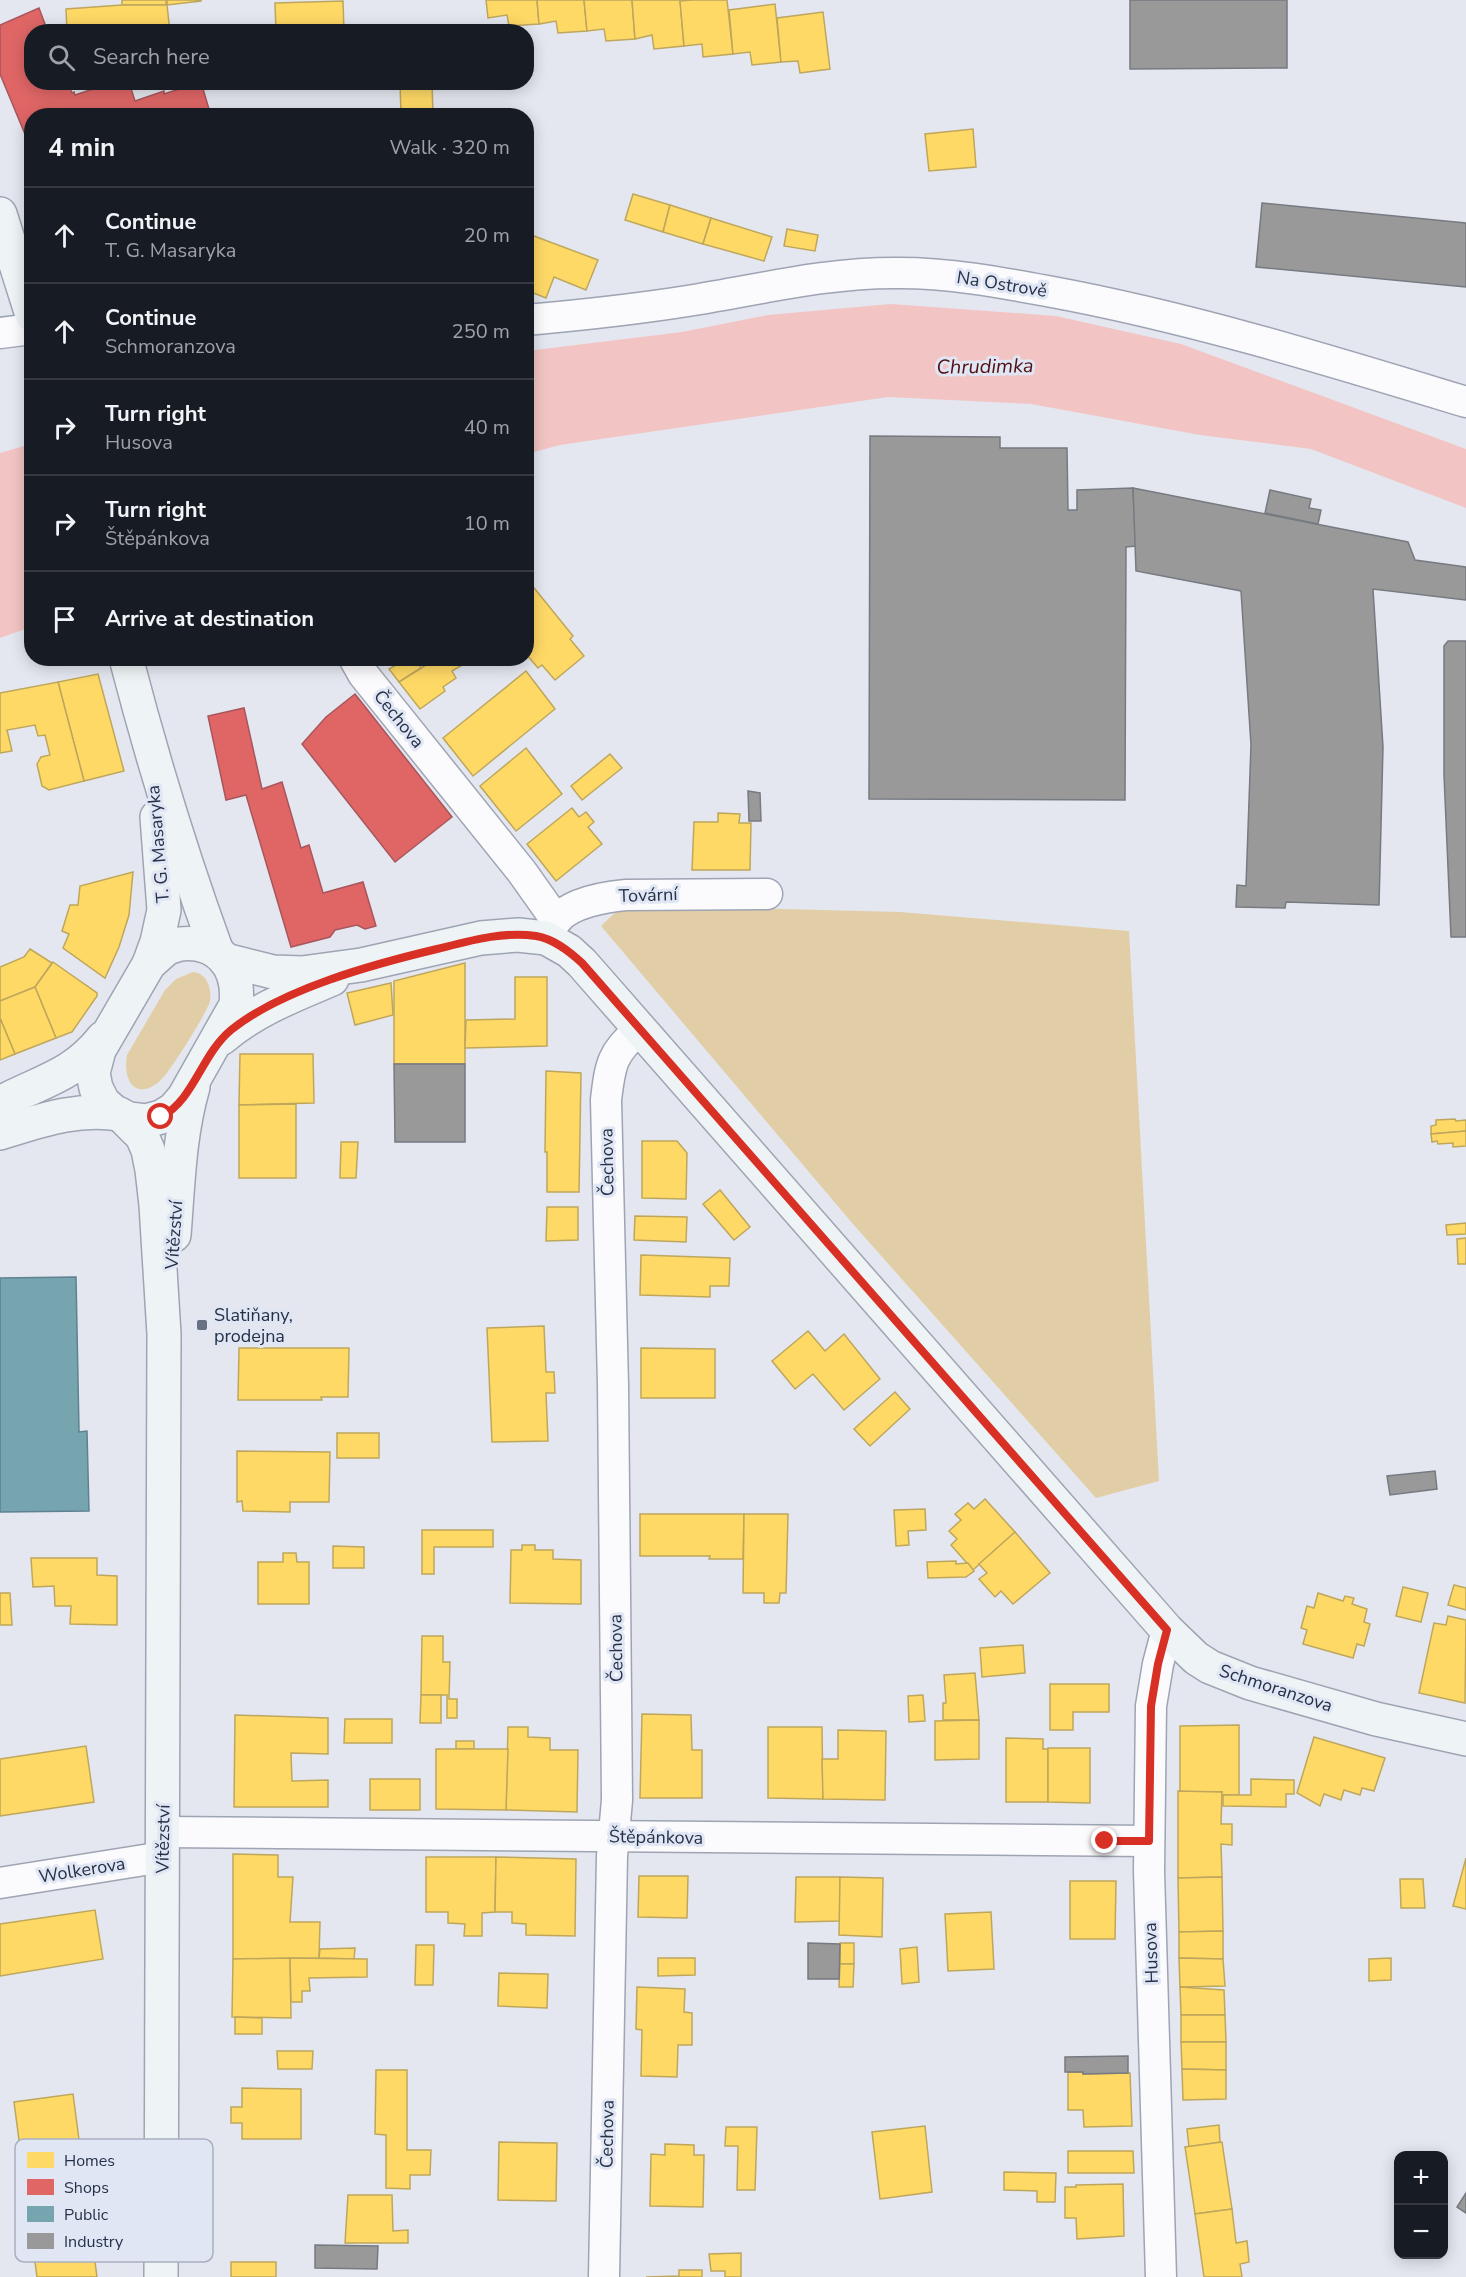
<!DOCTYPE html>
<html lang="en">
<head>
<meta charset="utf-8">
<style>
	:root { --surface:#171b24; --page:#20242c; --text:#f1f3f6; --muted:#9ea1a6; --line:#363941 }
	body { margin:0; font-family:"Nunito Sans",sans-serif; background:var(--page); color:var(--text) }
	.controls { position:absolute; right:18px; bottom:18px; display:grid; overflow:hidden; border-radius:12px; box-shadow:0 3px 15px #0003 }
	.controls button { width:54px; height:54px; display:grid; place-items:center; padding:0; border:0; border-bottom:2px solid var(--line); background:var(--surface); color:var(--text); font:30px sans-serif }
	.stop { position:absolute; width:18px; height:18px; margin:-14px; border:4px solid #d93025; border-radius:50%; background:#fff }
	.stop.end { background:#d93025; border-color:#fff; box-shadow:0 2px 6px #0008 }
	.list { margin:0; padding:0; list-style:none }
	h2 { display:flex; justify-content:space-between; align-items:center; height:78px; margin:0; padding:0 24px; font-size:26px }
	h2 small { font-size:20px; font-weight:400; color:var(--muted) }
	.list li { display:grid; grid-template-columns:39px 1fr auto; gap:18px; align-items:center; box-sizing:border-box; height:96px; padding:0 24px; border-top:2px solid var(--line) }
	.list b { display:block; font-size:22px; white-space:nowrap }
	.list p { margin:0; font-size:20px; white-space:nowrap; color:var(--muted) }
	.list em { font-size:20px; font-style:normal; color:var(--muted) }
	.icon { flex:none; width:33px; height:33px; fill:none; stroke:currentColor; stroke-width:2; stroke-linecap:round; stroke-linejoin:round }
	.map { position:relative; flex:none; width:1466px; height:2277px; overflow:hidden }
	.search { position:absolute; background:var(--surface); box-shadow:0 3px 15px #0003; left:24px; top:24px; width:510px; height:66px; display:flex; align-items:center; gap:15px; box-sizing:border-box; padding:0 21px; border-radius:24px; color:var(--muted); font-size:22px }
	.panel { position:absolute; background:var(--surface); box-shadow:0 3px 15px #0003; left:24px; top:108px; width:510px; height:558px; border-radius:24px }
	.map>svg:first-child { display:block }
</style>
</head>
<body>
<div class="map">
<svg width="1466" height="2277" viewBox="0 0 1466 2277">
	<rect width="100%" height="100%" fill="#e4e7ef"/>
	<g fill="#e2cea6">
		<path d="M623 905 900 912 1129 931 1159 1481 1096 1498 853 1224 601 926Z"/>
		<path d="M193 972C207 973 212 989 210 1001 208 1011 170 1072 161 1080 137 1102 122 1082 127 1055L165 990 176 979Z"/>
	</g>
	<g fill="#f2c5c4">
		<path d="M891 304 1056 316 1181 344 1466 449V508L1311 449 1200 435 1031 404 888 397 560 445 527 454V351L682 332 768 315Z"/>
		<path d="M31 444V627L0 638V453Z"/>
	</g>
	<g fill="#ffd966" stroke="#bea75d" stroke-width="1.5">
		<rect x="122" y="0" width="44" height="5"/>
		<path d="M167 0H201V1L167 5Z"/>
		<path d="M486 0H537L539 24 509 26 507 15 488 18Z"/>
		<path d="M537 0H584L587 31 558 33 556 21 539 24Z"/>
		<path d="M584 0H632L635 39 606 41 604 29 587 31Z"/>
		<path d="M632 0H680L684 46 654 49 652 35 635 39Z"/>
		<path d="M692 0H727L733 54 703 57 702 44 684 46 680 1Z"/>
		<path d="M343 1 344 32H276L275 3Z"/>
		<path d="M775 4 781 62 752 65 750 52 733 54 729 10Z"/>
		<path d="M122 5H167L170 32H67L66 9Z"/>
		<path d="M823 12 830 69 800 73 798 61 781 62 777 18Z"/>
		<path d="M400 82H432L433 116 401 115Z"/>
		<path d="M973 129 976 167 929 171 925 134Z"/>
		<path d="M633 194 670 205 663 232 625 220Z"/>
		<path d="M670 205 711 218 703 244 663 232Z"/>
		<path d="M711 218 772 237 764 261 703 244Z"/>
		<path d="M787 229 818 235 815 251 784 246Z"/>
		<path d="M526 233 598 260 586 290 554 277 546 298 526 290Z"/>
		<path d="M526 578 573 636 570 639 584 656 555 680 542 665 538 668 526 654Z"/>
		<path d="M408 658H416L421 668 399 682 389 669Z"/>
		<path d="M437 658H474L452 671 456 678 443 687 445 691 420 709 399 682Z"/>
		<path d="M526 671 555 709 473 776 443 738Z"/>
		<path d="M98 674 124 771 84 781 58 682Z"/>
		<path d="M58 682 84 781 49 790 42 786 37 764 41 757 50 755 45 735 38 736 35 725 7 730 12 751 0 753V693Z"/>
		<path d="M526 748 562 794 516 831 480 786Z"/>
		<path d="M610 754 622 768 582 800 571 786Z"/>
		<path d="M572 808 579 817 586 812 594 822 588 827 602 844 556 881 527 844Z"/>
		<path d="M718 813 740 814 739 823H751L750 870H692L694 822H718Z"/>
		<path d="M133 872 129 915 119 947 105 978 63 948 69 934 62 931 70 905H78L80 886Z"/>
		<path d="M30 949 52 963 35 987 0 1001V967L24 957Z"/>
		<path d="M53 962 97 993V996L72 1032 56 1038 35 987Z"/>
		<path d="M465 963V1064H394V981Z"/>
		<path d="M515 977H547V1046L465 1048 466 1020 515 1019Z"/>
		<path d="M391 983 393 1015 355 1025 347 993Z"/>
		<path d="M35 987 56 1038 15 1054 0 1018V1001Z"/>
		<path d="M0 1018 15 1054 0 1060Z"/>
		<path d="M240 1054H313L314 1103 239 1105Z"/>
		<path d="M546 1071 581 1073 579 1192H547V1152H545Z"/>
		<path d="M296 1104V1178H239V1105Z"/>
		<path d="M1455 1119 1456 1121 1466 1120V1131L1431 1134V1126L1436 1125V1120Z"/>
		<path d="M1466 1131V1146L1453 1147V1143L1438 1144 1437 1141 1432 1142 1431 1134Z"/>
		<path d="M642 1141H677L687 1153 686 1199 642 1198Z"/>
		<path d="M341 1142H358L356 1178H340Z"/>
		<path d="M720 1190 750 1227 734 1240 703 1204Z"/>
		<path d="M547 1207H578V1240L546 1241Z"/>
		<path d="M635 1216 687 1217 686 1242 634 1240Z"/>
		<path d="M1466 1223V1234L1447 1235 1446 1225Z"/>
		<path d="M1466 1238V1264H1458L1457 1239Z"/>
		<path d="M641 1255 730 1258 729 1286H710V1297L640 1295Z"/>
		<path d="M544 1326 546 1372H554L555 1393H546L548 1441 492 1442 487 1328Z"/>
		<path d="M808 1331 825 1351 844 1334 880 1379 844 1410 813 1374 795 1389 772 1361Z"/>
		<path d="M239 1348H349L348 1397H321L322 1400H238Z"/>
		<path d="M641 1348 715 1349V1398H641Z"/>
		<path d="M895 1392 910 1409 870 1446 854 1429Z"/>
		<rect x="337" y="1433" width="42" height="25"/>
		<path d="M237 1451 330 1452 329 1502H290V1512L243 1511 242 1501 237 1502Z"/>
		<path d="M985 1499 1015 1532 973 1570 951 1545 957 1539 949 1531 961 1520 955 1514 968 1503 974 1509Z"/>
		<path d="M925 1509 926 1530 908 1531 909 1545 896 1546 894 1510Z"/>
		<path d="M640 1514H744L743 1559H709L710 1556H640Z"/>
		<path d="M744 1514H788L786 1593H780L779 1603H764V1593H743Z"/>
		<path d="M422 1530H493V1547H434V1574H422Z"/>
		<path d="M1015 1532 1050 1573 1013 1604 1001 1591 995 1597 979 1579 987 1573 979 1564Z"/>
		<path d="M522 1545H535V1550H553V1559L581 1560V1604L510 1603 511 1550H522Z"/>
		<path d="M333 1546 364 1547V1568H333Z"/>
		<path d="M283 1553H296L297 1562H309V1604H258V1562H283Z"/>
		<path d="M31 1558H97V1575L117 1576V1625L70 1624 71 1606H55L54 1586 33 1587Z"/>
		<path d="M956 1561V1564L968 1563 974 1571 966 1577 928 1578 927 1562Z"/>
		<path d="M1454 1585 1466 1588V1610L1448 1605Z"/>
		<path d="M1403 1587 1428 1593 1421 1622 1396 1616Z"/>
		<path d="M0 1593H10L12 1625H0Z"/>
		<path d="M1318 1593 1343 1601 1345 1596 1354 1598 1352 1604 1367 1609 1364 1622 1370 1624 1364 1646 1357 1644 1353 1658 1303 1644 1307 1630 1301 1628 1307 1606 1314 1608Z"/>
		<path d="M1448 1616 1466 1620 1465 1703 1419 1693 1434 1623 1446 1625Z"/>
		<path d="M422 1636H443V1662H450L449 1699H457V1718H447V1695H421Z"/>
		<path d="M1023 1645 1025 1673 982 1677 980 1648Z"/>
		<path d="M975 1673 979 1720H943V1703H946L944 1675Z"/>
		<path d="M1050 1684H1109V1712H1073V1730H1050Z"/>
		<path d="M421 1695H441V1723H420Z"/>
		<path d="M923 1695 925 1721 909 1722 908 1696Z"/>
		<path d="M642 1714 691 1715 692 1750H702V1798H640Z"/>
		<path d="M235 1715 328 1718V1754L291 1753 292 1781 328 1780V1807H234Z"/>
		<path d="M345 1719H392V1743H344Z"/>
		<path d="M979 1720V1759L935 1760V1721Z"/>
		<path d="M1239 1725V1795H1221L1222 1792H1180V1726Z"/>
		<path d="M508 1727H528V1737L550 1738V1750H578L577 1812 506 1810Z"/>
		<path d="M768 1727H822L823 1799 768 1798Z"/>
		<path d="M838 1730 886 1731 885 1800 823 1799 822 1759H838Z"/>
		<path d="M1314 1737 1385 1758 1374 1791 1362 1788 1360 1795 1344 1790 1341 1800 1324 1794 1320 1806 1297 1793Z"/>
		<path d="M1006 1738 1043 1739V1749H1048V1802H1006Z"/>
		<rect x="456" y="1741" width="18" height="8"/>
		<path d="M86 1746 94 1802 0 1816V1759Z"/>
		<path d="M1048 1748H1090V1803L1048 1802Z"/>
		<path d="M436 1749H508L506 1810 436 1809Z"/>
		<rect x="370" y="1779" width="50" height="31"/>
		<path d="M1251 1779 1294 1780V1794H1286V1807L1223 1806V1795H1251Z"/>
		<path d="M1178 1791 1222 1792 1221 1824H1232V1845L1221 1844 1222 1877 1178 1878Z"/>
		<path d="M233 1854 278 1855V1877H293L290 1922H320L319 1958 233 1959Z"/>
		<path d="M426 1857H496L495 1912 482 1913V1936H464L465 1924 448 1923V1912H426Z"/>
		<path d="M496 1857 576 1859 575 1936 526 1935V1924L512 1923V1912H495Z"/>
		<path d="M1466 1858V1909L1453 1906Z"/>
		<path d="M639 1876H688L687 1918 638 1917Z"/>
		<path d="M796 1877H840V1921L795 1922Z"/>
		<path d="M840 1877 883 1878 882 1937 839 1935Z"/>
		<path d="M1222 1877 1223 1931 1179 1932 1178 1878Z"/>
		<path d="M1400 1879H1423L1425 1908H1401Z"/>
		<path d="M1070 1881H1116L1115 1939H1070Z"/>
		<path d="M95 1910 103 1959 0 1976V1924Z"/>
		<path d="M991 1912 994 1969 948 1971 945 1914Z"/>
		<path d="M1223 1931V1959L1179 1958V1932Z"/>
		<rect x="840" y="1943" width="14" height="21"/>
		<path d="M416 1945H434L433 1985H415Z"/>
		<path d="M917 1947 919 1982 902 1984 900 1949Z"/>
		<path d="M355 1948 354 1959 319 1958 320 1949Z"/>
		<path d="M290 1958 291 2018 232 2017 233 1959Z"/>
		<path d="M290 1958 367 1959V1977L309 1978 310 1991H302V2002H291Z"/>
		<path d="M658 1958H695V1975L658 1976Z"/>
		<path d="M1179 1958 1223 1959 1225 1986 1180 1987Z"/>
		<path d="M1391 1958V1980L1369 1981V1959Z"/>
		<path d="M840 1964H854L853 1987H839Z"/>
		<path d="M499 1973 548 1974 547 2008 498 2006Z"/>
		<path d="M637 1987 685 1989 684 2012 692 2013V2045H678L677 2077 641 2076 642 2030 636 2029Z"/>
		<path d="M1180 1987 1224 1990 1225 2015H1181Z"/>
		<path d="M1181 2015H1225L1226 2042H1181Z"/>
		<path d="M235 2017 262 2018V2034H235Z"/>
		<path d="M1181 2042H1226V2070L1182 2069Z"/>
		<path d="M277 2051H313L312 2069H278Z"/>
		<path d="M1182 2069 1226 2070V2099L1183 2100Z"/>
		<path d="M376 2070H407V2150H431L430 2175H410V2189L386 2188V2135L375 2134Z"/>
		<path d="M1068 2072H1083V2074L1130 2073 1132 2126 1084 2127 1083 2110H1068Z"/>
		<path d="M242 2088 301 2089V2139H242V2123H231V2107H242Z"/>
		<path d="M73 2094 97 2277H37L14 2102Z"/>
		<path d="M1219 2125 1220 2142 1189 2147 1187 2129Z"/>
		<path d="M925 2126 932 2192 880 2199 872 2132Z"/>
		<path d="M726 2127H757L755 2190H737L738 2146H725Z"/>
		<path d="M499 2142 557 2143 556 2201 498 2200Z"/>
		<path d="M1222 2142 1232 2209 1195 2214 1185 2147Z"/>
		<path d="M665 2144 694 2145V2155H704L703 2207 650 2206 651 2154 665 2155Z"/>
		<path d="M1068 2151H1133L1134 2173H1068Z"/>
		<path d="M1004 2172 1056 2173 1055 2202H1037V2191L1004 2190Z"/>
		<path d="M1123 2184 1124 2236 1077 2239 1076 2218H1065V2187H1076V2185Z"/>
		<path d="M348 2195H392L393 2231 408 2230V2243H345Z"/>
		<path d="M1232 2209 1236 2243 1247 2241 1249 2262 1240 2264 1242 2277H1204L1195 2214Z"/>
		<path d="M741 2253V2277H725V2271H711L709 2254Z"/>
		<rect x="231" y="2262" width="45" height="15"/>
		<path d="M679 2270H702V2277H646L679 2276Z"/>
	</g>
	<g fill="#e06666" stroke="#a8565d" stroke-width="1.5">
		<path d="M39 8 48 32H32V82H67L72 93 74 92 75 95 114 82H129L135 101 164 91V94L201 82 211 116H32V151L0 74V25Z"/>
		<path d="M355 694 452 817 395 862 302 744 326 717Z"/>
		<path d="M244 708 262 789 282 782 301 848 309 845 323 893 363 882 376 926 365 929 357 925 335 930 330 937 291 947 246 795 226 800 208 716Z"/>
	</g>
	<path fill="#76a5af" stroke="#5e8290" stroke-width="1.5" d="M76 1277 79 1432 87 1431 89 1511 0 1512V1278Z"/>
	<g fill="#999" stroke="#767a81" stroke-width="1.5">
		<path d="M1130 0H1287V68L1130 69Z"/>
		<path d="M1262 203 1466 223V287L1256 267Z"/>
		<path d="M870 436 1000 437V448H1067L1068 510H1077V490L1133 488 1136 546 1126 547 1125 800 869 799Z"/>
		<path d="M1133 488 1408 542 1415 560 1466 567V600L1373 589 1383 747 1379 905 1286 902 1285 908 1236 907 1237 885 1246 886 1251 745 1241 591 1136 571Z"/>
		<path d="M1270 490 1311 499 1309 508 1321 510 1318 524 1265 513Z"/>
		<path d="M1448 641H1466V937H1451L1444 775V646Z"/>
		<path d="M748 791 760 793 761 821H749Z"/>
		<path d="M394 1064H465V1142H395Z"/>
		<path d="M1435 1471 1437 1489 1390 1495 1387 1476Z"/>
		<path d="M808 1943 840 1944 839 1979H808Z"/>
		<path d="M1128 2056V2073L1083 2074V2072H1065V2057Z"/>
		<path d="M1466 2193V2213L1457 2207Z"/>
		<path d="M315 2245 378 2246 377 2269 315 2268Z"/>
	</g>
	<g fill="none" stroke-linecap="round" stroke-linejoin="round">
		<defs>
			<g id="street">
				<path d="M526 320C583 315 638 309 694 300 762 289 830 272 899 273 949 273 998 282 1047 291 1189 317 1328 360 1466 402"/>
				<path d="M0 333 32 329"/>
				<path d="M354 658 363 674 522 872 556 920"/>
				<path d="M546 938C549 932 552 926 556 921 569 903 605 897 626 895L767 894"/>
				<path d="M163 1832 1149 1841"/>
				<path d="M0 1883 163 1857"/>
				<path d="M604 2277 612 1856 617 1800 613 1385 606 1100C610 1065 612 1052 639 1030"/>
				<path d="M1161 2277 1149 1871 1151 1706 1158 1664 1167 1630"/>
			</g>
			<g id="secondary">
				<path d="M0 214 32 315"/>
				<path d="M126 658C152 758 182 856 217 952"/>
				<path d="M180 944C220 940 240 968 236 1005L184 1097 174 1109 161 1117 146 1121 129 1119 113 1111 103 1102 96 1088 93 1073 99 1050 149 964 167 948Z"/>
				<path d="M225 960 273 972 302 973 361 965 481 938 518 935 546 938 569 951 582 963 1167 1630 1196 1658 1210 1667 1250 1683 1376 1719 1466 1739"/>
				<path d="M149 964 157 942 164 910 157 817"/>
				<path d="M222 1038C253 1011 294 995 332 979"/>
				<path d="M0 1103C41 1081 72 1077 103 1038"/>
				<path d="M123 1117 142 1136 148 1150 152 1170 156 1205 164 1334 161 2277"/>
				<path d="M0 1133C39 1121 77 1107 119 1114"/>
				<path d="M174 1235C178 1186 179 1135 193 1087"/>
			</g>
		</defs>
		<use href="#street" stroke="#9ea4b3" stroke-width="33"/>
		<use href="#secondary" stroke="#9ea4b3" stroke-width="36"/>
		<use href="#street" stroke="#fbfbfd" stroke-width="30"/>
		<use href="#secondary" stroke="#eef4f5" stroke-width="33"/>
	</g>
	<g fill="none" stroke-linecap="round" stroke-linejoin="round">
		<path stroke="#d93025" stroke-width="8" d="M161 1117C194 1100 201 1055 231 1030 282 989 374 964 437 949 469 941 503 931 536 936 554 939 569 951 582 963L1167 1630 1158 1664 1151 1706 1149 1841H1105"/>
	</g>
	<rect fill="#687183" stroke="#e0e6f3" stroke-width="2" x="196" y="1319" width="12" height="12" rx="3"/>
	<g text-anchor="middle" stroke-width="6" stroke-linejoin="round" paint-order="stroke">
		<g font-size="18" fill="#253149" stroke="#e0e6f3">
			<text transform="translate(1002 284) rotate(9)" y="6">Na Ostrově</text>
			<text transform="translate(399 719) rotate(51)" y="6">Čechova</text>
			<text transform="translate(158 844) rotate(-95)" y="6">T. G. Masaryka</text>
			<text transform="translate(648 895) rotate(-2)" y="6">Tovární</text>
			<text transform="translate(607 1162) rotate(-91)" y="6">Čechova</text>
			<text transform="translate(174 1235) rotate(-86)" y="6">Vítězství</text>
			<text transform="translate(616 1648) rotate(-91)" y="6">Čechova</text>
			<text transform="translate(1276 1688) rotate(18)" y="6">Schmoranzova</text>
			<text transform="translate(656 1837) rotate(1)" y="6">Štěpánkova</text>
			<text transform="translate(163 1839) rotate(-89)" y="6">Vítězství</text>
			<text transform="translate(82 1870) rotate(-9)" y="6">Wolkerova</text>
			<text transform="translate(1151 1953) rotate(-92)" y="6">Husova</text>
			<text transform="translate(607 2134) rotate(-89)" y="6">Čechova</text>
		</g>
		<g font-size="18" fill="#253149" stroke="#e0e6f3" text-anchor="start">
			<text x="214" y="1321">Slatiňany,<tspan x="214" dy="21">prodejna</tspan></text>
		</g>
		<g font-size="20" font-style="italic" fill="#521112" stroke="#e0e6f3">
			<text transform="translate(985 366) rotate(-1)" y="7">Chrudimka</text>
		</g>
	</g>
	<rect x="15" y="2139" width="198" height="123" rx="9" fill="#e0e6f3" stroke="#a8b0c0" stroke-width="1.5"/>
	<rect x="27" y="2152" width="27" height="16" fill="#ffd966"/>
	<rect x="27" y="2179" width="27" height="16" fill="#e06666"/>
	<rect x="27" y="2206" width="27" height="16" fill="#76a5af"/>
	<rect x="27" y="2233" width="27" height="16" fill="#999"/>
	<g font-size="16" fill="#253149">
		<text x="64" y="2166">Homes</text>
		<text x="64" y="2193">Shops</text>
		<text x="64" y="2220">Public</text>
		<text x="64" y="2247">Industry</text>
	</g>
</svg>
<div class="controls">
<button>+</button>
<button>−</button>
</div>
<div class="stop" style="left:161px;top:1117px"></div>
<div class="stop end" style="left:1105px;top:1841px"></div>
<div class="search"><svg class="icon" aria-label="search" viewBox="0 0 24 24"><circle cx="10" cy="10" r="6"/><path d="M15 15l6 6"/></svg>Search here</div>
<section class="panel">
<h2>4 min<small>Walk · 320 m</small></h2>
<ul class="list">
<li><svg class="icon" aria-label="ahead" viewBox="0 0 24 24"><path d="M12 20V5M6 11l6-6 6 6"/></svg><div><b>Continue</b><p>T. G. Masaryka</p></div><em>20 m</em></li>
<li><svg class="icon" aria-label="ahead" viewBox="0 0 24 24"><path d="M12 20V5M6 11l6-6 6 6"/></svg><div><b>Continue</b><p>Schmoranzova</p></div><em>250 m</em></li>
<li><svg class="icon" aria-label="right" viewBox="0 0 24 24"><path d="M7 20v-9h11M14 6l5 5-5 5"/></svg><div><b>Turn right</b><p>Husova</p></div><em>40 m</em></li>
<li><svg class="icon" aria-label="right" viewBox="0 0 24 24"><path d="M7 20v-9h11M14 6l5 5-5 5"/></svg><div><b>Turn right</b><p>Štěpánkova</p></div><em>10 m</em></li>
<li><svg class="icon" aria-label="arrive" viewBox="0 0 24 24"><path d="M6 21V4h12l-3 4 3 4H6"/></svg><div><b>Arrive at destination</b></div></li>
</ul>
</section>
</div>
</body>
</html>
